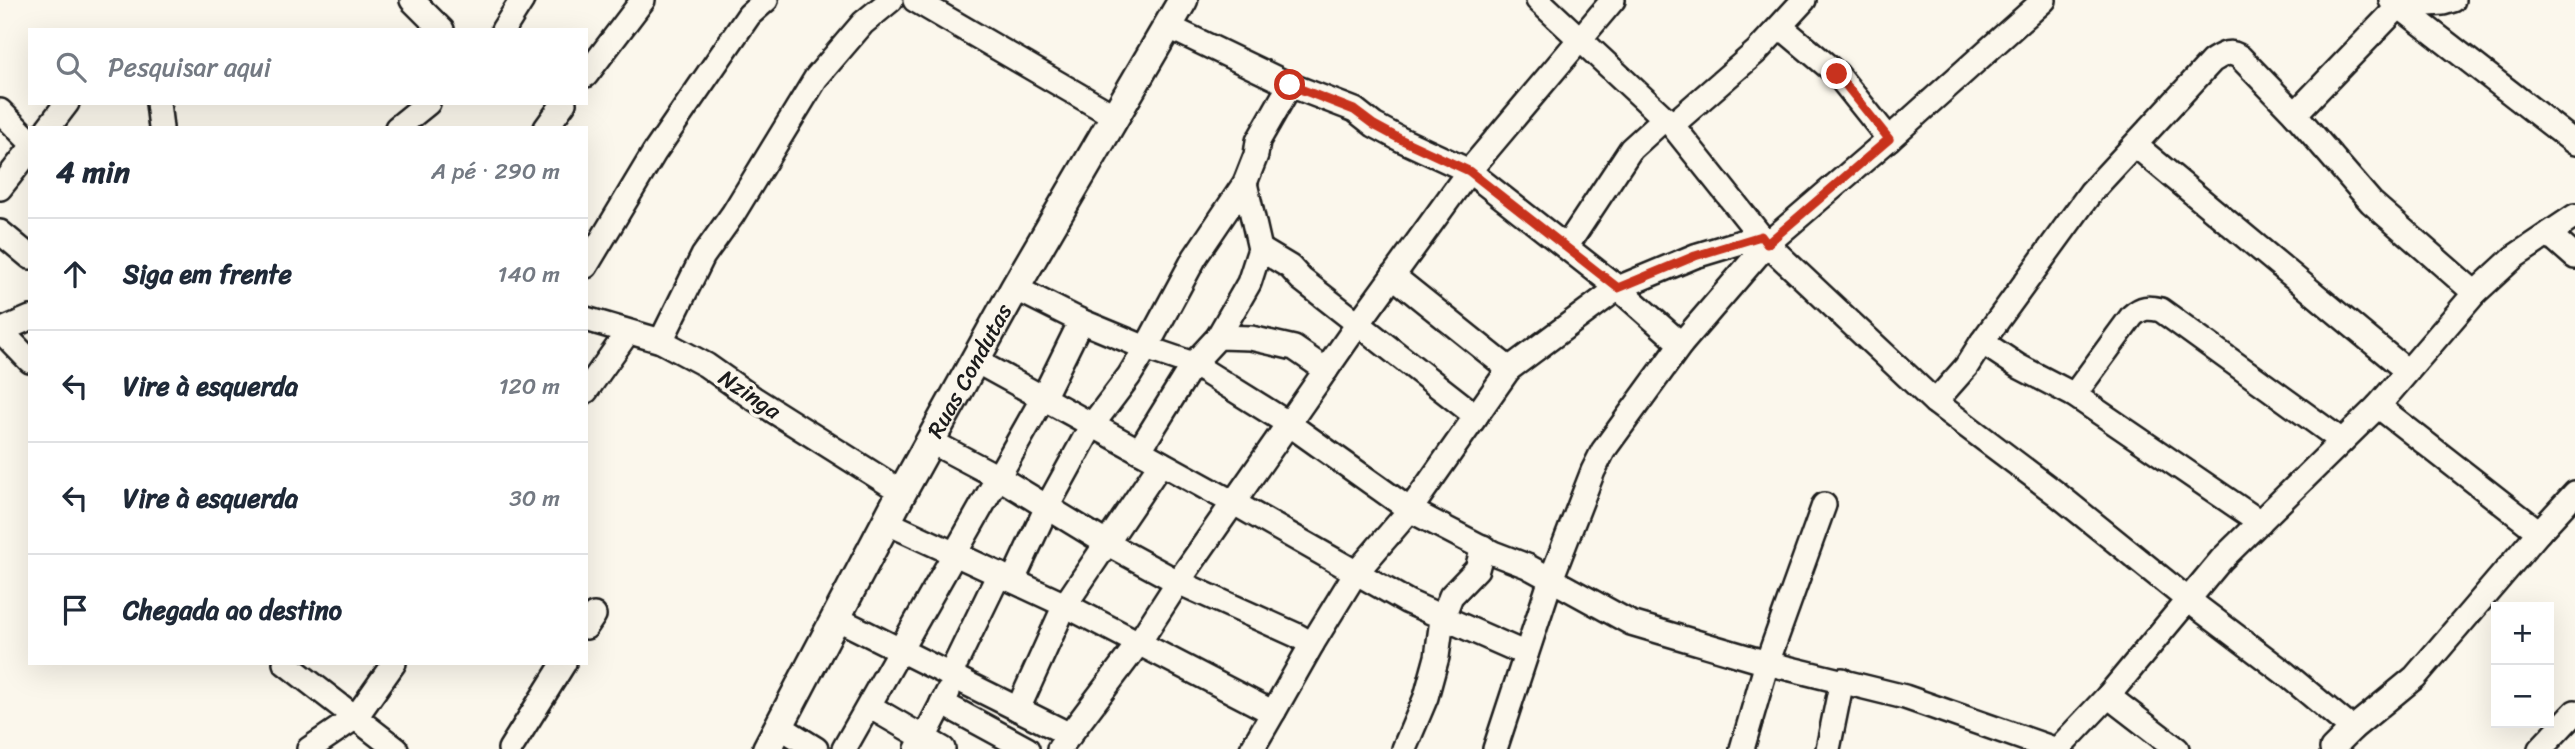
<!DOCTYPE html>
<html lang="pt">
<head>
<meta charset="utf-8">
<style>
	:root { --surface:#fff; --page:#f6f6f7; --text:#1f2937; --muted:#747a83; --line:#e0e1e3 }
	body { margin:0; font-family:Sriracha,sans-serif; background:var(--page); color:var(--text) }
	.controls { position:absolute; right:21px; bottom:21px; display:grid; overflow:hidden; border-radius:0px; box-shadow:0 7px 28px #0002 }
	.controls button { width:63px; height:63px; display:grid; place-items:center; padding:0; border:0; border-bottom:2px solid var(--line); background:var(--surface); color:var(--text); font:35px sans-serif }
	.stop { position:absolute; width:21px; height:21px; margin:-16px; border:5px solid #c8321e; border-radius:50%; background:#fff }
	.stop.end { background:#c8321e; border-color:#fff; box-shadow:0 2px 7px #0008 }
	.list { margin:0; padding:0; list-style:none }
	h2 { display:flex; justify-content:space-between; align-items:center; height:91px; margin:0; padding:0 28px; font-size:30px }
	h2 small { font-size:23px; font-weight:400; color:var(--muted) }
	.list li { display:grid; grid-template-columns:46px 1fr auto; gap:21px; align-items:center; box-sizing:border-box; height:112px; padding:0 28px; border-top:2px solid var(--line) }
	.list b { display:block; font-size:26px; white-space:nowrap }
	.list em { font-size:23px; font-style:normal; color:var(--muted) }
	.icon { flex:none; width:38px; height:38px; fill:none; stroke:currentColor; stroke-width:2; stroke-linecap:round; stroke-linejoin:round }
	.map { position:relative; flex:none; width:2575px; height:749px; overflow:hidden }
	.search { position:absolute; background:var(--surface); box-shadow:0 7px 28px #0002; left:28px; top:28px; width:560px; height:77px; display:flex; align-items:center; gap:18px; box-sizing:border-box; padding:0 24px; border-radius:0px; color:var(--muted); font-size:26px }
	.panel { position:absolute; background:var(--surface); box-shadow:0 7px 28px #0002; left:28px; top:126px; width:560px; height:539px; border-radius:0px }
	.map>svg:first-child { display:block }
</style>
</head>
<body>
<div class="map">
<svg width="2575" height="749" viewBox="0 0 2575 749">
	<rect width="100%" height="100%" fill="#fbf7ec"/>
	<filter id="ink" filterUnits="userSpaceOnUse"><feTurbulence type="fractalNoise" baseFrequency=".0143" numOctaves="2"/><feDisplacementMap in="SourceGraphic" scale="14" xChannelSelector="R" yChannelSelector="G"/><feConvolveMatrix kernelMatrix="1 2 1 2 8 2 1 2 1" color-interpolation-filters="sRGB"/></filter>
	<g filter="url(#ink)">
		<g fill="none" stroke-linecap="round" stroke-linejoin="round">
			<defs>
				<g id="minor">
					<path d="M412 0 442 30"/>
					<path d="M915 0 1116 117"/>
					<path d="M1538 0 1672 125 1767 244 1935 402 2057 494 2187 599 2286 674 2352 729 2415 677 2539 532 2575 493"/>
					<path d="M2391 0 2575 143"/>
					<path d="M1167 26 1290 85 1355 110 1374 125 1400 139 1469 171 1618 288 1695 256 1761 236"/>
					<path d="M1781 27 1837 74 1889 139"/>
					<path d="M503 30 522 0"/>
					<path d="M586 75 643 0"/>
					<path d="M158 103 161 128"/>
					<path d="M0 111 30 141"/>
					<path d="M2295 114 2399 6 2443 3 2453 0"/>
					<path d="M1672 125 1757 51 1804 0"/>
					<path d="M48 128 67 103"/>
					<path d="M397 128 428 103"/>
					<path d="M546 128 564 103"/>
					<path d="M2135 145 2407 371"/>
					<path d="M0 188 30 150"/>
					<path d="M0 232 30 257"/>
					<path d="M2549 234 2575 257"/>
					<path d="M1566 247 1631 149 1665 118"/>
					<path d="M1260 249 1290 267 1301 279 1476 416"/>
					<path d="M586 266 654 153 749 15 766 0"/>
					<path d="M1393 276 1509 369"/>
					<path d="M1015 288 1081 321 1146 348 1195 257 1245 183 1256 155 1258 141 1290 85"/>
					<path d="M586 319 661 341 706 365 753 398 902 492"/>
					<path d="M0 330 30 361"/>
					<path d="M0 331 30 318"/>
					<path d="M1218 337 1249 283 1260 249 1245 183"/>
					<path d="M661 341 703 256 733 214 816 78 863 23 891 0"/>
					<path d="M1982 342 2091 192 2212 61C2222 55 2229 49 2240 57L2295 114 2371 202 2475 293"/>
					<path d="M974 360 1234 503 1408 602 1526 654"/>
					<path d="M586 391 628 332"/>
					<path d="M2074 395 2132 316C2142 307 2148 307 2161 310L2342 441"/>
					<path d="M1935 402 1966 367 1982 342 2018 366 2074 395 2260 522"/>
					<path d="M2378 406 2539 532"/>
					<path d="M930 441 998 477 1106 543 1178 582 1296 635 1312 644 1355 574 1410 510 1509 369 1618 288 1681 344"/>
					<path d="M1139 451 1193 364 1289 424 1410 510 1493 553 1527 566 1631 623 1767 663 1905 697 2054 749"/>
					<path d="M886 522 1065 605 1268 710 1274 711 1252 749"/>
					<path d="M1013 580 1047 507 1092 425 1129 376 1146 348 1193 364 1218 337 1251 338 1294 348 1326 370"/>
					<path d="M836 618 1070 735"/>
					<path d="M586 627 594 615"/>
					<path d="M285 663 396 749"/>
					<path d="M950 675 999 574"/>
					<path d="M2108 696 2177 749"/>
					<path d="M942 703 1027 749"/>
					<path d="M869 706 924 738 917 749"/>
					<path d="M1018 709 1065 605 1161 463"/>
					<path d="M1274 711 1312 644"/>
					<path d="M779 726 816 749"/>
					<path d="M309 749 356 717 394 663"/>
					<path d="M510 749 564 663"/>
					<path d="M844 749 1043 398 1081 321"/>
					<path d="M943 749 924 738 948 692"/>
					<path d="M1059 749 1138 644 1178 582 1358 324 1469 171 1613 0"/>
					<path d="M1404 749 1426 697 1437 657 1442 619 1451 596 1477 569 1483 547"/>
					<path d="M1495 749 1551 579 1593 471 1603 451 1681 344 1767 244 1889 139 2044 0"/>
					<path d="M1742 749 1767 663 1824 505"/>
					<path d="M1828 749 1842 680"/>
					<path d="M2058 749 2108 696 2221 560 2378 406 2475 293 2514 257 2575 216"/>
					<path d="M2332 749 2352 729"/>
					<path d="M2540 749 2575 712"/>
				</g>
				<g id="tertiary">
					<path id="s1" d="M767 749 902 492 1015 288 1183 0"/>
				</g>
			</defs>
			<use href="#minor" stroke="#1c1c1c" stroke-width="28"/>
			<use href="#tertiary" stroke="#1c1c1c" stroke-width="33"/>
			<use href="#minor" stroke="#fbf7ec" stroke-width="23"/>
			<use href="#tertiary" stroke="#fbf7ec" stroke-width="28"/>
		</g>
	</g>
	<g fill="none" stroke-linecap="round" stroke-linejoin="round" filter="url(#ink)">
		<path stroke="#c8321e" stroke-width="9" d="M1290 85 1354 110 1374 125 1400 139 1469 171 1618 288 1695 256 1761 236 1767 244 1889 139 1837 74"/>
	</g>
	<g text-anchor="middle" stroke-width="7" stroke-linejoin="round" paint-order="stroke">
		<g font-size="23" fill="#1c1c1c" stroke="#fbf7ec">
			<text dy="8" stroke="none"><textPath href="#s1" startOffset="429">Ruas Condutas</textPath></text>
			<text transform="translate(750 394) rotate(34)" y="8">Nzinga</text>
		</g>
	</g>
</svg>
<div class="controls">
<button>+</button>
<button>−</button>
</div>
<div class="stop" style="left:1290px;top:85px"></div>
<div class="stop end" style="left:1837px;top:74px"></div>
<div class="search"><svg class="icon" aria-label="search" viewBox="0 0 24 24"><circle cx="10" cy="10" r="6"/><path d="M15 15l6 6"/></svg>Pesquisar aqui</div>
<section class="panel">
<h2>4 min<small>A pé · 290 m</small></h2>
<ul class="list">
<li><svg class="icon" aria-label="ahead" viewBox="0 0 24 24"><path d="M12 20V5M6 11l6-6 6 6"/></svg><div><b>Siga em frente</b></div><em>140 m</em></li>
<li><svg class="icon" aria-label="left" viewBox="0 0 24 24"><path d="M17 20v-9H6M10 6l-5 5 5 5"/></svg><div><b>Vire à esquerda</b></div><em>120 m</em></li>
<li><svg class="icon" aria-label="left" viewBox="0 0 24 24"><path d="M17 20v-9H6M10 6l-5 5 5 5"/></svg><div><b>Vire à esquerda</b></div><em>30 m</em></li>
<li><svg class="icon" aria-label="arrive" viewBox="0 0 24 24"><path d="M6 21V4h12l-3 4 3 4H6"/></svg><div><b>Chegada ao destino</b></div></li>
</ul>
</section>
</div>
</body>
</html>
